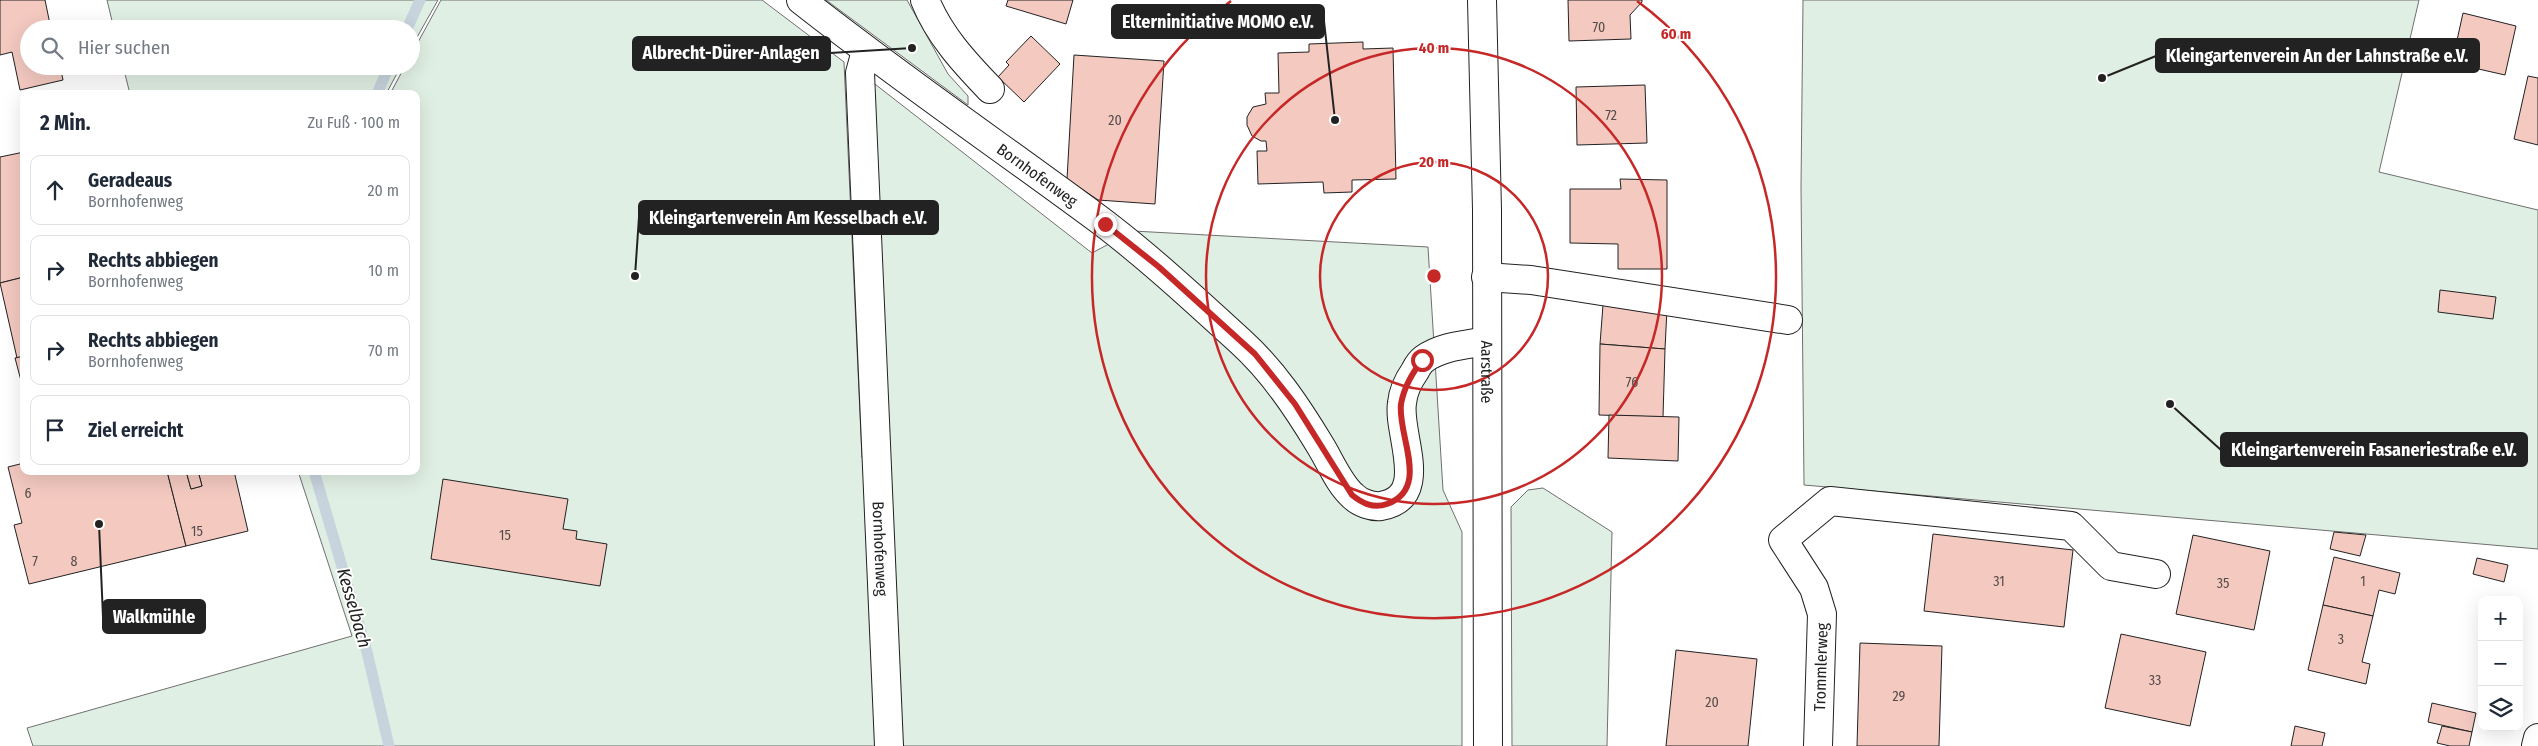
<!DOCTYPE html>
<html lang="de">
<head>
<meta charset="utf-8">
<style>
	:root { --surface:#fff; --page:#f2f2f3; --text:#1f2937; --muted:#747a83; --line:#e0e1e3 }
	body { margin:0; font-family:"Fira Sans Condensed",sans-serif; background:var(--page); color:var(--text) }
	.controls { position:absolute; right:15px; bottom:15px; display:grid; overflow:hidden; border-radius:10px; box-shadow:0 5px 20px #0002 }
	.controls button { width:45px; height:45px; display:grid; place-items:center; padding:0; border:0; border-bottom:1px solid var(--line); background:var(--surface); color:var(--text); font:25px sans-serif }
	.stop { position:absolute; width:15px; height:15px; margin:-11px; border:4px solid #c62828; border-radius:50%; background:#fff }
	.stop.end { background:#c62828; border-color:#fff; box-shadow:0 1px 5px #0008 }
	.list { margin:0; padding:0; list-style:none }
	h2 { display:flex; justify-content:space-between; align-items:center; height:65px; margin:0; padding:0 20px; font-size:21px }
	h2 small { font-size:16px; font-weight:400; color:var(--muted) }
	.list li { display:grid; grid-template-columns:32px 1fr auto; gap:15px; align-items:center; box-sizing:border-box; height:70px; margin:0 10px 10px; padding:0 10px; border:1px solid var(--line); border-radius:10px }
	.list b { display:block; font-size:19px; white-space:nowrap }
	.list p { margin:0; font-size:16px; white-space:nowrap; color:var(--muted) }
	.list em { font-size:16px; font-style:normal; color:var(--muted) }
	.icon { flex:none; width:28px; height:28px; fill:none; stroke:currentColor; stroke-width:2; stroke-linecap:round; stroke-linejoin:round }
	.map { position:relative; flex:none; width:2538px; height:746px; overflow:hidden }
	.search { position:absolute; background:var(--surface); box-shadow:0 5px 20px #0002; left:20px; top:20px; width:400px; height:55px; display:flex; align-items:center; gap:12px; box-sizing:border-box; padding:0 18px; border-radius:28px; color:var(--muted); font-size:19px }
	.panel { position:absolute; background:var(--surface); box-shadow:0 5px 20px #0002; left:20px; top:90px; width:400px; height:385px; border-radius:10px }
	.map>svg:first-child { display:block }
</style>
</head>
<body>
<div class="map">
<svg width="2538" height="746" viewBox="0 0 2538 746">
	<rect width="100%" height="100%" fill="#fff"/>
	<g fill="#e0efe3" stroke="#6f6f6f">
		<path d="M107 0H438L411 48V29H114Z"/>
		<path d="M441 0H762L844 62 862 458 888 463 871 81 1092 253 1133 231 1428 247 1443 490 1462 532V746H33L27 728 352 636 298 471H416V94H390L405 66H411V55Z"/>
		<path d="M826 0H907L948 74 968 96V105Z"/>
		<path d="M1803 0H2419L2379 172 2538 210V549L1804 485 1801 187Z"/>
		<path d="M123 66H401L386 94H130Z"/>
		<path d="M1543 488 1612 532 1607 746H1512L1511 507 1528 490Z"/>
	</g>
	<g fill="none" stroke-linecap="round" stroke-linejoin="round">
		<g stroke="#c7d3dd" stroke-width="11">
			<path d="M407 29 420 0"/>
			<path d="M377 94 389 66"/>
			<path d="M314 471 367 652 389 746"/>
		</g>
	</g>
	<g fill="#f3c9c0" stroke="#222">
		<path d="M0 0H45L51 29H29V66H60L63 80 20 90 12 52 0 55Z"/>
		<path d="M1008 0H1073L1066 24 1006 6Z"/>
		<path d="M1568 0H1642V2L1630 15 1631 39 1569 41Z"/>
		<path d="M2463 13 2516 26 2505 75 2452 63Z"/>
		<path d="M1031 36 1060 64 1024 102 998 77 1009 65 1006 62Z"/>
		<path d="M1363 42V49L1393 48 1396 179 1352 180V192L1324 193 1323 182 1258 184 1257 151H1267L1266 141H1261L1252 136 1247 125V117L1253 107 1266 104 1265 93H1279L1278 53 1309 52V44Z"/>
		<path d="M1074 55 1164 61 1155 204 1098 200 1067 179Z"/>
		<path d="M2528 76 2538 78V145L2514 139Z"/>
		<path d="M1645 85 1647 143 1577 145 1576 87Z"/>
		<path d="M24 152V277L0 283V157Z"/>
		<path d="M1620 179 1667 180V269H1618V244L1570 243V189H1621Z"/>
		<path d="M24 277V356L17 358 0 283Z"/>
		<path d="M2440 290 2496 297 2493 319 2438 312Z"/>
		<path d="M1603 305 1667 309 1665 349 1600 344Z"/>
		<path d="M1600 344 1665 349 1663 417 1599 415Z"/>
		<path d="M24 356V392L15 358Z"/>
		<path d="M1609 415 1679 417 1678 461 1608 458Z"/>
		<path d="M24 463V471H167L186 546 29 584 14 525 22 523 8 467Z"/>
		<path d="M167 471H186L191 489 202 486 198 471H234L248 531 186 546Z"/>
		<path d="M186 471H198L202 486 191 489Z"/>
		<path d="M443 479 568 499 563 529 577 531 576 539 607 544 600 586 431 559Z"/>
		<path d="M2334 532 2366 535 2360 556 2330 549Z"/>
		<path d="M1933 534 2073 550 2064 627 1924 611Z"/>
		<path d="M2193 535 2270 551 2254 630 2176 614Z"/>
		<path d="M2334 557 2400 573 2395 594 2379 590 2373 616 2323 605Z"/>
		<path d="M2477 558 2508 565 2504 582 2473 574Z"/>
		<path d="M2323 605 2373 616 2362 662 2370 664 2366 684 2308 670Z"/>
		<path d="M2121 634 2206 652 2190 726 2105 708Z"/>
		<path d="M1860 643 1942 646 1939 746H1857Z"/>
		<path d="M1676 650 1757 659 1748 746H1666Z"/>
		<path d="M2432 703 2476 713 2472 732 2428 722Z"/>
		<path d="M2295 726 2325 733 2322 746H2291Z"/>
		<path d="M2442 726 2472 732 2469 746H2450L2437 743Z"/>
	</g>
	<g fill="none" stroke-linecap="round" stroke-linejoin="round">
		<defs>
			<g id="minor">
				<path id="s1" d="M801 0C900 78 1004 149 1105 224 1152 260 1196 301 1240 341 1273 371 1297 407 1320 445 1330 461 1339 484 1353 496 1360 503 1372 507 1381 506 1432 497 1397 434 1402 403 1403 391 1408 381 1415 371 1417 367 1420 362 1424 359 1442 346 1466 345 1487 341"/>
				<path d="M925 0C939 35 964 62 990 89"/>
				<path id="s2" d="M866 51 860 73 889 746"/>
				<path d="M1486 277 1531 280 1788 320"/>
				<path id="s3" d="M1818 746 1822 614 1814 588 1783 540 1830 501 2071 526 2111 566 2156 574"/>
				<path d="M2536 746 2538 738"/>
			</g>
			<g id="major">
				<path id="s4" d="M1482 0 1487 210 1488 746"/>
			</g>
		</defs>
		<use href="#minor" stroke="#222" stroke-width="30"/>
		<use href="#major" stroke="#222" stroke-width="30"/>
		<use href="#minor" stroke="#fff" stroke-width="28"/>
		<use href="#major" stroke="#fff" stroke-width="28"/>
	</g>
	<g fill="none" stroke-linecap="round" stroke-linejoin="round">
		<path stroke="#c62828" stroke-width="6" d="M1105 224 1159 267 1255 354 1295 404 1352 495C1362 503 1373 509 1387 504 1431 488 1397 435 1401 404 1404 387 1412 374 1422 360"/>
	</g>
	<g fill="none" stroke="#c62828" stroke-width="2.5">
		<circle cx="1434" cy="276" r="114"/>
		<circle cx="1434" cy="276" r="228"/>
		<path d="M1637 1A342 342 0 1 1 1231 1"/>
	</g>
	<g text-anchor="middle" stroke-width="4" stroke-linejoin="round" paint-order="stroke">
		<g font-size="14" fill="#564c4a">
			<text x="1599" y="32">70</text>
			<text x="1611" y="120">72</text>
			<text x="1115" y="125">20</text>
			<text x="1632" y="387">76</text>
			<text x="28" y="498">6</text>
			<text x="197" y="536">15</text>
			<text x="505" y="540">15</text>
			<text x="35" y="566">7</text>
			<text x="74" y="566">8</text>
			<text x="1999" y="586">31</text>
			<text x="2363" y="586">1</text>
			<text x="2223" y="588">35</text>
			<text x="2341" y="644">3</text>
			<text x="2155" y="685">33</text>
			<text x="1899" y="701">29</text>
			<text x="1712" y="707">20</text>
		</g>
		<g font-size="16" fill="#222" stroke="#fff">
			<text dy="6" stroke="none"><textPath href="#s1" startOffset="294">Bornhofenweg</textPath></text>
			<text dy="6" stroke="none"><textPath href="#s4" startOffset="372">Aarstraße</textPath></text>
			<text dy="6" stroke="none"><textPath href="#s2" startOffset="499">Bornhofenweg</textPath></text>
			<text dy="6" stroke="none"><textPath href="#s3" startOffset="79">Trommlerweg</textPath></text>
		</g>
		<g font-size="18" font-style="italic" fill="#222" stroke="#fff">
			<text transform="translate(354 608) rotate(74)" y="6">Kesselbach</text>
		</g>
	</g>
	<circle cx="1434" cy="276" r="8" fill="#c62828" stroke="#fff" stroke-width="2.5"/>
	<g font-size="15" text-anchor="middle" font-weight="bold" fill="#c62828" stroke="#fff" stroke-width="4" stroke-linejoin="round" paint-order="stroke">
		<text x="1676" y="39">60 m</text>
		<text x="1434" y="53">40 m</text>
		<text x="1434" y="167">20 m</text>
	</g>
	<path fill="none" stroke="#222" stroke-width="2" d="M1335 120L1324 21M912 48L830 53M2102 78L2156 56M635 276L639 217M2170 404L2221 450M99 524L103 617"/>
	<g fill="#222" stroke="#fff" stroke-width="2">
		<circle cx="1335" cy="120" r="5"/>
		<circle cx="912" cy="48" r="5"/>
		<circle cx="2102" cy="78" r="5"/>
		<circle cx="635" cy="276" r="5"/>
		<circle cx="2170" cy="404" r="5"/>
		<circle cx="99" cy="524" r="5"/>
	</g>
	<g fill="#222" stroke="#222" stroke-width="2">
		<rect x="1112" y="5" width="212" height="33" rx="5"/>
		<rect x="633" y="37" width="197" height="33" rx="5"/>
		<rect x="2156" y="39" width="323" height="33" rx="5"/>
		<rect x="639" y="201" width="299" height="33" rx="5"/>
		<rect x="2221" y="433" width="306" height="33" rx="5"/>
		<rect x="103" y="600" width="102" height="33" rx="5"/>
	</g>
	<g font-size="18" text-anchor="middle" font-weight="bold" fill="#fff">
		<text x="1218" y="28">Elterninitiative MOMO e.V.</text>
		<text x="731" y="59">Albrecht-Dürer-Anlagen</text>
		<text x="2317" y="62">Kleingartenverein An der Lahnstraße e.V.</text>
		<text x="788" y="224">Kleingartenverein Am Kesselbach e.V.</text>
		<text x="2374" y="456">Kleingartenverein Fasaneriestraße e.V.</text>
		<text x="154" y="623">Walkmühle</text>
	</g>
</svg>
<div class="controls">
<button>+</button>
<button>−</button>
<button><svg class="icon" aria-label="layers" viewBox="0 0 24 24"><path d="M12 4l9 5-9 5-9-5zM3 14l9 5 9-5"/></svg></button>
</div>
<div class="stop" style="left:1422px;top:360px"></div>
<div class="stop end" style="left:1105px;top:224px"></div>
<div class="search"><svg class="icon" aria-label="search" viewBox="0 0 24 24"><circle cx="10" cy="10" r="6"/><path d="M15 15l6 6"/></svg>Hier suchen</div>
<section class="panel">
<h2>2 Min.<small>Zu Fuß · 100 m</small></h2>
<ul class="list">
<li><svg class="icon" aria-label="ahead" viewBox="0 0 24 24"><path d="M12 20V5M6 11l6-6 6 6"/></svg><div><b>Geradeaus</b><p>Bornhofenweg</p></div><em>20 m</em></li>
<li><svg class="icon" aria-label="right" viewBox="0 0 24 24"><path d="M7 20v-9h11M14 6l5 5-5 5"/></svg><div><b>Rechts abbiegen</b><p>Bornhofenweg</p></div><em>10 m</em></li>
<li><svg class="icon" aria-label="right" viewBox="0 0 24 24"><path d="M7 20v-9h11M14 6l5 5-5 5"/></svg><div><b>Rechts abbiegen</b><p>Bornhofenweg</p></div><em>70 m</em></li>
<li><svg class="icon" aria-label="arrive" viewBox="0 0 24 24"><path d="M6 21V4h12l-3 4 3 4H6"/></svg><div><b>Ziel erreicht</b></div></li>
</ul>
</section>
</div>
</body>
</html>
